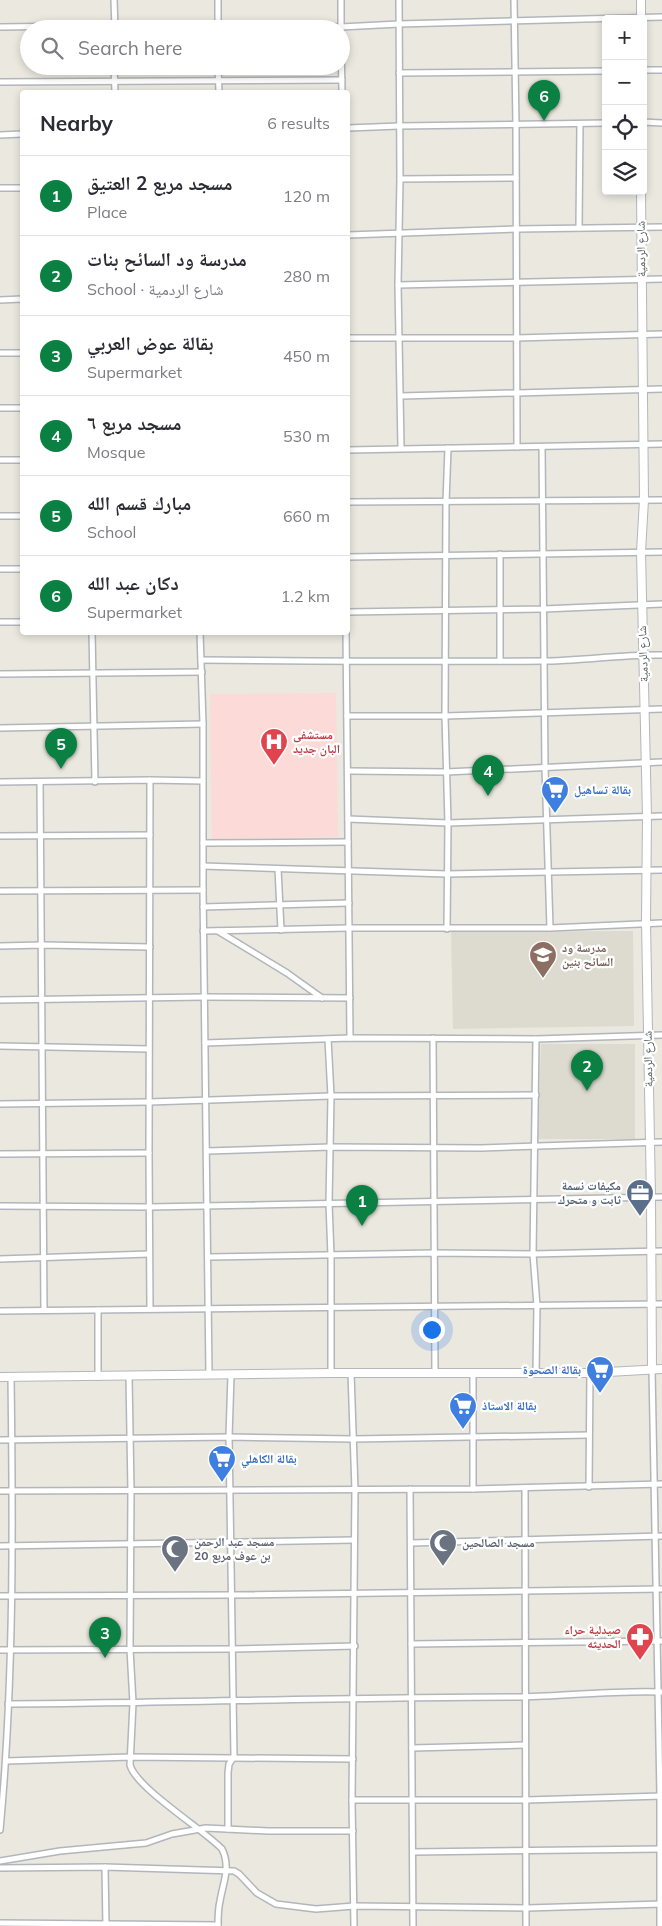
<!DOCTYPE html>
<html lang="en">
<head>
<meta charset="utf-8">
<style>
	:root { --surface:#fff; --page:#f7f7f7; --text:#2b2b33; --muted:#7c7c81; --line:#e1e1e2; --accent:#0b8043 }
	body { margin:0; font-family:Mulish,"Noto Naskh Arabic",sans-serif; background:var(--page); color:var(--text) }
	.controls { position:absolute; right:15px; top:15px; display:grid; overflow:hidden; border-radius:5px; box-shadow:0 2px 8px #0003 }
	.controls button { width:45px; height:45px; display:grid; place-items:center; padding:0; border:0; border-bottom:1px solid var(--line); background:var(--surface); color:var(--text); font:25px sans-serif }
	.you { position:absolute; left:431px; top:1329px; width:18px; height:18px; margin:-12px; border:4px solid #fff; border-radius:50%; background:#1a73e8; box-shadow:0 0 0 8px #1a73e833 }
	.badge { display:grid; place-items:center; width:32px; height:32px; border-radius:50%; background:var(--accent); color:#fff; font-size:16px; font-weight:700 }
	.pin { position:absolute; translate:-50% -41px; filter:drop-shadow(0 1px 2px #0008) }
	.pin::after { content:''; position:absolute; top:26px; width:18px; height:15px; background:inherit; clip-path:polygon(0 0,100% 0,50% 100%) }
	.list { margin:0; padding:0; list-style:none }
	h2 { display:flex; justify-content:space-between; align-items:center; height:65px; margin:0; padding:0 20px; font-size:21px }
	h2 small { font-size:16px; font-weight:400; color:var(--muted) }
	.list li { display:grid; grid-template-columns:32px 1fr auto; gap:15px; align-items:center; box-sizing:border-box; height:80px; padding:0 20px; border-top:1px solid var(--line) }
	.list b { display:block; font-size:19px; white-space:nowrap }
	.list p { margin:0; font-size:16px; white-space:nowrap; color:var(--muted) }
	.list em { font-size:16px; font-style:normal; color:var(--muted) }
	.icon { flex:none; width:28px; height:28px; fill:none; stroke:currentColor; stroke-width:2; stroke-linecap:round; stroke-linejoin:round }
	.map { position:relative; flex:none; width:662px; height:1926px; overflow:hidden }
	.search { position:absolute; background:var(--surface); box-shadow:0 2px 8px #0003; left:20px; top:20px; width:330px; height:55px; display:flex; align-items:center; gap:12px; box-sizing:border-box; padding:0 18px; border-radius:28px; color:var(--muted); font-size:19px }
	.panel { position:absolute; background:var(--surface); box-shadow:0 2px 8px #0003; left:20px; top:90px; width:330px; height:545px; border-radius:5px }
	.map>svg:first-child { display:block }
</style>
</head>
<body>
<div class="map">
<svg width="662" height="1926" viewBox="0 0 662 1926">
	<rect width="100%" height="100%" fill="#ebe8df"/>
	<g fill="#dddad0">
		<path d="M633 931 634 1026 453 1029 451 932Z"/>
		<path d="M541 1044H635V1139H538Z"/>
	</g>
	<path fill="#fbdad8" d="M336 693 338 837 212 839 210 694Z"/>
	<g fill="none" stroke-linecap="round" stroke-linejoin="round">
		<defs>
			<g id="street">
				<path d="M114 0 115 29"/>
				<path d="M218 0V29"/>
				<path d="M341 0V29"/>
				<path d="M399 0 400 179 398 285 401 448"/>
				<path d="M514 0 516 125 517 447"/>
				<path d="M0 27 218 24 341 27 399 24 662 17"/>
				<path d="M341 45 342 92"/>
				<path d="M114 66 115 92"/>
				<path d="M218 66 219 92"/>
				<path d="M643 70H662"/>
				<path d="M399 73 606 71"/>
				<path d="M0 82 342 80"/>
				<path d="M643 122 662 123"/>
				<path d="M348 128 399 126 606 123"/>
				<path d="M0 135 22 134"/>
				<path d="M400 179 516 178"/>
				<path d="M0 188H22"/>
				<path d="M579 228 580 124"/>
				<path d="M348 235 517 229 662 227"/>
				<path d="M398 285 662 279"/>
				<path d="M0 300 22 299"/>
				<path d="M348 338H516L662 334"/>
				<path d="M0 353H22"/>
				<path d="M401 396 662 389"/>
				<path d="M0 408H22"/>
				<path d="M542 447 545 768 550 928"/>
				<path d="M348 450 662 444"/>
				<path d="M0 460H22"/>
				<path d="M348 502 662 500"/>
				<path d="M0 516H22"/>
				<path d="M500 554V661"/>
				<path d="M348 557 662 552"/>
				<path d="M0 569H22"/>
				<path d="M348 612 543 609 662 604"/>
				<path d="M0 622H22"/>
				<path d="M92 632 95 782"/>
				<path d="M200 632 203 724V890L209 1375"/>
				<path d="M346 632 350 1038"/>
				<path d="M201 660C314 661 428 662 541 661 582 661 622 654 662 655"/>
				<path d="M0 674 202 672"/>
				<path d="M347 716H445L662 709"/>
				<path d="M0 728 203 724"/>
				<path d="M348 771 446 772 662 762"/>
				<path d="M150 780 149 1153 150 1309"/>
				<path d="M0 782 150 780 203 781"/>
				<path d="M40 782 44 1310"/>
				<path d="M348 819 448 823 662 816"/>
				<path d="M0 836 150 835"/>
				<path d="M203 843 348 842"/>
				<path d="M203 866 447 874 662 870"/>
				<path d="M278 869 281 930"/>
				<path d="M0 891 203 890"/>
				<path d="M203 907 349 903"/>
				<path d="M447 929 448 823 445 716 446 502 448 448"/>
				<path d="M203 931 349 928H550L662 923"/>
				<path d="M218 931 287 973 322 998"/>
				<path d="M0 946 43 945 150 947"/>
				<path d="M0 1000 204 997 350 998"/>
				<path d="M433 1038 435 1373"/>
				<path d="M328 1039 331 1096 329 1203 331 1256V1373"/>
				<path d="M536 1039 533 1254 537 1306 536 1373"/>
				<path d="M205 1043 350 1038 536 1039 662 1035"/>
				<path d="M0 1046 149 1049"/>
				<path d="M0 1104 149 1102 331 1096 536 1095"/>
				<path d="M207 1151 330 1147 481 1148 662 1142"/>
				<path d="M0 1154 149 1153"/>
				<path d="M0 1206 149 1207 662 1197"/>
				<path d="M208 1257 433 1253 533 1254 662 1251"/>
				<path d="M0 1259 149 1254"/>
				<path d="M0 1311 662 1304"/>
				<path d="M652 1369 660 1796V1926"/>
				<path d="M473 1372V1489"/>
				<path d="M351 1373 355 1490 352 1800 354 1926"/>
				<path d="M129 1376 131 1491 130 1649 133 1703 130 1765C136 1788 203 1829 222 1849 231 1867 223 1883 220 1901 218 1909 218 1918 218 1926"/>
				<path d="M98 1377V1310"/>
				<path d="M0 1440 229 1437 354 1439 589 1435"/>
				<path d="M589 1487 590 1373"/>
				<path d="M525 1488 526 1926"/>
				<path d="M410 1489 413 1926"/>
				<path d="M0 1491 473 1489 662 1484"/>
				<path d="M411 1543 662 1536"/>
				<path d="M0 1546 354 1540"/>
				<path d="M0 1596 233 1595 662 1589"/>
				<path d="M411 1644 662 1641"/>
				<path d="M0 1650 233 1649 355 1646"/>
				<path d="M8 1704C179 1703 351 1697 522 1697 569 1696 616 1690 662 1692"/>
				<path d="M412 1748 525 1745"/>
				<path d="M7 1761 130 1757 353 1759"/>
				<path d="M352 1800H526L662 1796"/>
				<path d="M228 1829V1773L229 1764 234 1757 229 1437 231 1375"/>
				<path d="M0 1830C14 1680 13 1528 11 1377"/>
				<path d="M413 1852 662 1849"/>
				<path d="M0 1861 60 1851 146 1843 172 1834 206 1828 268 1831H353"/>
				<path d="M105 1867 106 1926"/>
				<path d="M0 1868 105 1867 234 1871 239 1874 257 1893 276 1904 316 1909 354 1906 527 1908 662 1904"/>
				<path d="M0 1923 218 1925"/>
			</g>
			<g id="secondary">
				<path d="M641 0V19"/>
				<path d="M641 191 644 500 641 552 647 816 646 922 651 1197 652 1369"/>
				<path d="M0 1377 331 1373H590L662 1369"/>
			</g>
		</defs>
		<use href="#street" stroke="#b2b6ba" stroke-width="8"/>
		<use href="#secondary" stroke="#b3b7bc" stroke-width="10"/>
		<use href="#street" stroke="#fff" stroke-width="5"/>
		<use href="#secondary" stroke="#fff" stroke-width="8"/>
	</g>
	<defs>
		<symbol id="hospital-pin" viewBox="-11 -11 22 30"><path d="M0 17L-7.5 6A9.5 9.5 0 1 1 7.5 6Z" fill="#e0444e" stroke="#fff"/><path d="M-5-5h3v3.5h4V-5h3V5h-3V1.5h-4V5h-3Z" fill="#fff"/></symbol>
		<symbol id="supermarket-pin" viewBox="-11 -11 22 30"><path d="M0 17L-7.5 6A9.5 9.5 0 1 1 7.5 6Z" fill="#3f7fe0" stroke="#fff"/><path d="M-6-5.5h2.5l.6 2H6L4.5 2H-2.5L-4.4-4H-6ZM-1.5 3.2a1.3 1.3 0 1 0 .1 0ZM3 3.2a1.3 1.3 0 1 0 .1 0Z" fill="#fff"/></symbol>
		<symbol id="school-pin" viewBox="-11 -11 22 30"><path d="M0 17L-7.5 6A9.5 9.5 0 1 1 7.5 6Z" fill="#8d6e63" stroke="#fff"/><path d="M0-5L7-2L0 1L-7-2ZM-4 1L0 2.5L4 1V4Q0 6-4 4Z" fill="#fff"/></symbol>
		<symbol id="office-pin" viewBox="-11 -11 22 30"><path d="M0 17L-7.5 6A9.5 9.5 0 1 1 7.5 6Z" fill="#5c6f8a" stroke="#fff"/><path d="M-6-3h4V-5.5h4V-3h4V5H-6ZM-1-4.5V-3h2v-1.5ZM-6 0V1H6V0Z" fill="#fff"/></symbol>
		<symbol id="mosque-pin" viewBox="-11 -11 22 30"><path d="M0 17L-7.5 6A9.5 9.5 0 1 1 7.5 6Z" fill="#6b7280" stroke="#fff"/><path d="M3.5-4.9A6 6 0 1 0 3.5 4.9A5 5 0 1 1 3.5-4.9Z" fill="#fff"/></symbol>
		<symbol id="pharmacy-pin" viewBox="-11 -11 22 30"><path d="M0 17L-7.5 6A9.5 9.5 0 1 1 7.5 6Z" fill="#e0444e" stroke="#fff"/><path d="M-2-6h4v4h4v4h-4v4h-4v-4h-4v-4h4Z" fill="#fff"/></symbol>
	</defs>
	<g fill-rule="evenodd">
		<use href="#hospital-pin" x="258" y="726" width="32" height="43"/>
		<use href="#supermarket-pin" x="539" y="774" width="32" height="43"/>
		<use href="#school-pin" x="527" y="939" width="32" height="43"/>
		<use href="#office-pin" x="624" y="1177" width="32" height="43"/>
		<use href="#supermarket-pin" x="584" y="1354" width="32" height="43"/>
		<use href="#supermarket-pin" x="447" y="1390" width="32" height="43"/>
		<use href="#supermarket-pin" x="206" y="1443" width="32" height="43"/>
		<use href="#mosque-pin" x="427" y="1527" width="32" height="43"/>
		<use href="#mosque-pin" x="159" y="1533" width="32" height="43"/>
		<use href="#pharmacy-pin" x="624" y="1621" width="32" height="43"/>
	</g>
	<g text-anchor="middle" stroke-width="4.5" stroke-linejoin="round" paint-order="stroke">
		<g font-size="12" fill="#585c60" stroke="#fff">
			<text transform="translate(641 249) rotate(-91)" y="4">شارع الردمية</text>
			<text transform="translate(643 654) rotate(-92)" y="4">شارع الردمية</text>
			<text transform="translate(648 1059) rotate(-91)" y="4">شارع الردمية</text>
		</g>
		<g font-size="12" font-weight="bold" fill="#be3a42" stroke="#fff" text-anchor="start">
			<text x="293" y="739">مستشفى<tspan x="293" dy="14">البان جديد</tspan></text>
			<text x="621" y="1634" text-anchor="end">صيدلية حراء<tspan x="621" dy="14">الحديثه</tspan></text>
		</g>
		<g font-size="12" font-weight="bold" fill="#366cbe" stroke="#fff" text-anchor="start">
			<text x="574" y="794">بقالة تساهيل</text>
			<text x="581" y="1374" text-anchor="end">بقالة الصحوة</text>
			<text x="482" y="1410">بقالة الاستاذ</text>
			<text x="241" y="1463">بقالة الكاهلي</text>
		</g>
		<g font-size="12" font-weight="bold" fill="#785e54" stroke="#fff" text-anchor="start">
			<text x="562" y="952">مدرسة ود<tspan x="562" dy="14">السائح بنين</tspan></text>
		</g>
		<g font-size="12" font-weight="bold" fill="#4e5e75" stroke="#fff" text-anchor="end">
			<text x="621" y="1190">مكيفات نسمة<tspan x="621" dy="14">ثابت و متحرك</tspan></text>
		</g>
		<g font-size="12" font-weight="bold" fill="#5b616d" stroke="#fff" text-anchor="start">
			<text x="194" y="1546">مسجد عبد الرحمن<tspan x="194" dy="14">بن عوف مربع 20</tspan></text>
			<text x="462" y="1547">مسجد الصالحين</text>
		</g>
	</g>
</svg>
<div class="controls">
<button>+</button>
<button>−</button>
<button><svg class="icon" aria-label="locate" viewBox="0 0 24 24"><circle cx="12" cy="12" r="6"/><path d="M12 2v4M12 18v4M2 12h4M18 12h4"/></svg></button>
<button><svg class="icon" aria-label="layers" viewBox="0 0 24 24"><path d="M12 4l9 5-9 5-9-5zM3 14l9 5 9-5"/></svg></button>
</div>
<div class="you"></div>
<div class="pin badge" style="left:362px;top:1226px">1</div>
<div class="pin badge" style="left:587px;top:1091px">2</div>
<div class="pin badge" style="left:105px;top:1658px">3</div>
<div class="pin badge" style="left:488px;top:796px">4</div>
<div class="pin badge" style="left:61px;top:769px">5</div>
<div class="pin badge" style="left:544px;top:121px">6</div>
<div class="search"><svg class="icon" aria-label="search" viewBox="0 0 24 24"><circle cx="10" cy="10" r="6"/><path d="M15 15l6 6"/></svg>Search here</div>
<section class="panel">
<h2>Nearby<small>6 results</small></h2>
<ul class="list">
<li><span class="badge">1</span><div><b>مسجد مربع 2 العتيق</b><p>Place</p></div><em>120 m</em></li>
<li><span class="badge">2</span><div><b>مدرسة ود السائح بنات</b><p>School · شارع الردمية</p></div><em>280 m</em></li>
<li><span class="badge">3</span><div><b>بقالة عوض العربي</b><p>Supermarket</p></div><em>450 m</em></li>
<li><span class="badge">4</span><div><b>مسجد مربع ٦</b><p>Mosque</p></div><em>530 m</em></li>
<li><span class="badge">5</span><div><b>مبارك قسم الله</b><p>School</p></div><em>660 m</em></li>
<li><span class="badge">6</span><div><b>دكان عبد الله</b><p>Supermarket</p></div><em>1.2 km</em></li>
</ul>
</section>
</div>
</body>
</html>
